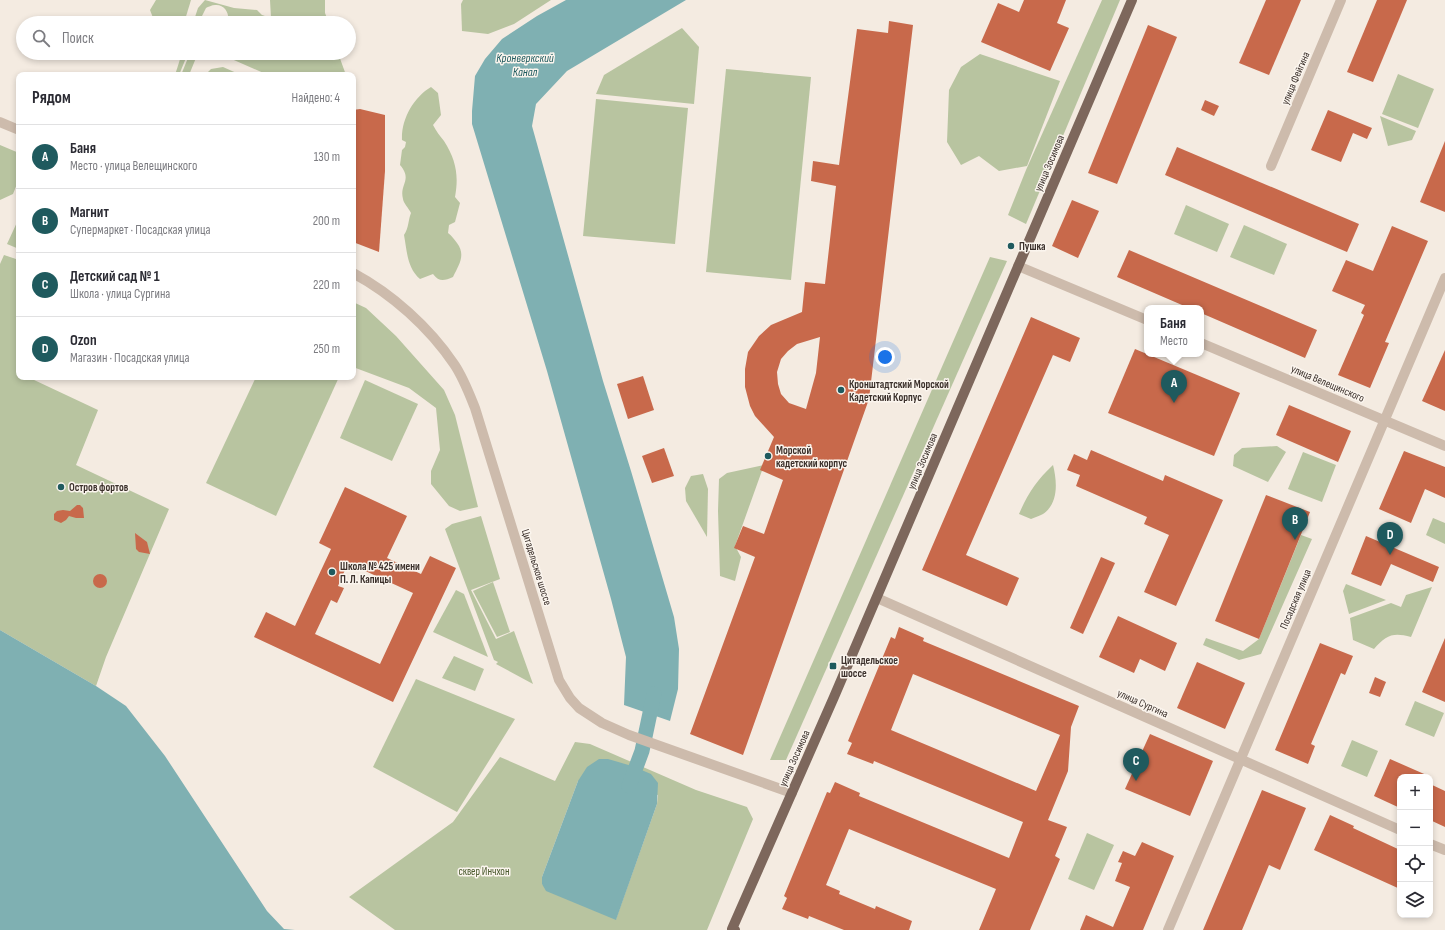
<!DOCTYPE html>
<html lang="ru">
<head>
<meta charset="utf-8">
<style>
	:root { --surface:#fff; --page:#f2f2f3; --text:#2b2b33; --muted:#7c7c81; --line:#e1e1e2; --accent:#1f5a5e }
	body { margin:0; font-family:"Sofia Sans Condensed",sans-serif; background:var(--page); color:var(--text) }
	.controls { position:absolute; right:12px; bottom:12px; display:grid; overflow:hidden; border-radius:8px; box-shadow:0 2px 6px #0003 }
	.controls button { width:36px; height:36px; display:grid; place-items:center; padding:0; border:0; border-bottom:1px solid var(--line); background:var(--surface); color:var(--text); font:20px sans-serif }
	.you { position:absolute; left:885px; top:357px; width:14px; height:14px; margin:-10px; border:3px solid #fff; border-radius:50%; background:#1a73e8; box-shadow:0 0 0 6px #1a73e833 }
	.badge { display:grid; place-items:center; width:26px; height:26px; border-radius:50%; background:var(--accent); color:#fff; font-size:13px; font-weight:700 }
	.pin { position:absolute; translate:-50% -33px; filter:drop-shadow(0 1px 2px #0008) }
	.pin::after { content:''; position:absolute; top:21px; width:14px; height:12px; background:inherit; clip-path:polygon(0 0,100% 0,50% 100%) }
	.popup { position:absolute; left:1144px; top:305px; width:60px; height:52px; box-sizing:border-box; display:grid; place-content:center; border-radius:8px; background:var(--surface); filter:drop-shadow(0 1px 3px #0005); font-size:13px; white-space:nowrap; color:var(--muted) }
	.popup b { font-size:15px; color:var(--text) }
	.popup::after { content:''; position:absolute; left:50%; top:100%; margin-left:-8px; border:8px solid transparent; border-top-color:var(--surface) }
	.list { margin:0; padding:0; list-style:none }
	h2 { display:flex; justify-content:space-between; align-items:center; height:52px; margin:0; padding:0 16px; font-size:17px }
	h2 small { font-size:13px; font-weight:400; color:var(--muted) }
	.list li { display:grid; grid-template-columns:26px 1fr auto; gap:12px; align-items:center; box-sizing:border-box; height:64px; padding:0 16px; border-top:1px solid var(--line) }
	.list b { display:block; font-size:15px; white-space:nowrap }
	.list p { margin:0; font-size:13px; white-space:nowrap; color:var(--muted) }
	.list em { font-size:13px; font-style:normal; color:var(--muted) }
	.icon { flex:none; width:22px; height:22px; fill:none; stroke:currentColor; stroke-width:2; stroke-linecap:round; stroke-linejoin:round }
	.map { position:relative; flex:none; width:1445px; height:930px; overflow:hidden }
	.search { position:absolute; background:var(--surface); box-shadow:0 2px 6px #0003; left:16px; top:16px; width:340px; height:44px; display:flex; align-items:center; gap:10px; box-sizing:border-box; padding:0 14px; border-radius:22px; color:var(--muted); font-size:15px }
	.panel { position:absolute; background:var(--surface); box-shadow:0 2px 6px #0003; left:16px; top:72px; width:340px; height:308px; border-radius:8px }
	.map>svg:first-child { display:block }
</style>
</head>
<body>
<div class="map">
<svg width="1445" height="930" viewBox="0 0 1445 930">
	<rect width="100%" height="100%" fill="#f4ebe1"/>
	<g fill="#b8c4a0" fill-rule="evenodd">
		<path d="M156 0H191L184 23H155L150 10Z"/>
		<path d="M205 0 234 8 257 10 262 15 271 18 270 0H325V13L329 23H256C249 17 241 15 235 23H228C230 14 225 4 215 5 212 5 208 7 206 8L202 16H200L198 19 199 23H193L198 8Z"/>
		<path d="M463 0H551L514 24 488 34 462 31 461 4Z"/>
		<path d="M1102 0H1120L1026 224 1008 215 1026 170Z"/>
		<path d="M682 28 699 47 694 104 596 94 604 75Z"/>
		<path d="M182 53H188L179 75H175Z"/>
		<path d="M190 53H198L189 75H181Z"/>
		<path d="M234 53H252L261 57 265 55C273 60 281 62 288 53H338L346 75H268L227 57 228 55 231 56 232 54Z"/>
		<path d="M980 54 1060 81 1027 166 999 171 979 156 961 165 947 142 949 90 961 67Z"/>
		<path d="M223 67 241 75H205L211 69Z"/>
		<path d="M726 69 811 77 791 280 706 272Z"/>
		<path d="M1398 74 1434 89 1418 128 1382 114Z"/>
		<path d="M431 87 438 93 441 115 433 125C436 131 440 136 444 141 456 160 459 175 455 197L460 203 455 222 449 225 448 233C452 236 454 239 457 243 466 255 459 265 453 277 444 281 439 282 433 274L420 279C407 268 407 251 404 235 409 228 408 220 411 213 409 209 403 202 403 199 399 184 413 180 400 165L402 150 405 147 406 142 402 140C401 119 414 97 431 87Z"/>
		<path d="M596 99 688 108 675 244 583 236Z"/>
		<path d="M1380 116 1416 131 1412 140 1388 146Z"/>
		<path d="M0 145 19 153V179L13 194 0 200Z"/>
		<path d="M1186 205 1229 224 1217 252 1174 234Z"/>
		<path d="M19 218V249L7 244Z"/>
		<path d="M1244 225 1287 244 1274 275 1230 257Z"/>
		<path d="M4 255 19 260V377H32V379L98 410 76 465 169 509 106 657 96 686 0 630V264Z"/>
		<path d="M990 257 1007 261 786 760H770Z"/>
		<path d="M353 302 366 308 396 336 444 390 455 415 478 507 460 511 449 506 431 484V471L440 450 436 408 409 388 353 367Z"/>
		<path d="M256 377H339L276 516 206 483Z"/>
		<path d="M365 380 418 404 392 461 340 438Z"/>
		<path d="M1277 446 1286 452 1268 482 1233 466 1234 455 1242 448Z"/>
		<path d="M1303 452 1336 465 1322 502 1288 489Z"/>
		<path d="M764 465 735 546 741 557 735 581 720 576 718 511 719 479 727 473Z"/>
		<path d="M1053 465C1057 481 1059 503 1043 514 1040 516 1035 517 1031 519L1019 514C1028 493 1037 480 1053 465Z"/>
		<path d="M703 474 708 489 707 537 686 501 685 488 691 476Z"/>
		<path d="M481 516 500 579 471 590 496 639 514 631 533 684 496 664 498 662 494 660 445 529 452 524Z"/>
		<path d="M1433 518 1445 523V544L1426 535Z"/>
		<path d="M1301 535 1312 539 1261 654 1239 660 1203 645 1206 638 1243 651 1259 639Z"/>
		<path d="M493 582 510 632 497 637 473 591Z"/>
		<path d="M1346 584 1386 600 1349 614 1343 591Z"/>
		<path d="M1432 587 1411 637C1393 632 1386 635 1374 649L1353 640 1350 618 1391 603 1401 607 1406 595Z"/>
		<path d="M456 590 464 594 488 657 433 632Z"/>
		<path d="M454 656 484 669 475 691 442 678Z"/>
		<path d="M416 679 515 719 457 812 373 767Z"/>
		<path d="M1415 701 1444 713 1434 737 1405 725Z"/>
		<path d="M1352 740 1378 751 1367 777 1341 766Z"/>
		<path d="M575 742 590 744 696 790 747 807 753 819 707 930H395L349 897 453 822 500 757 555 781ZM578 781 658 795 657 804 616 919 542 884V877Z"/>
		<path d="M1087 833 1114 845 1094 890 1068 879Z"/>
	</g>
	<g fill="#7fb0b2">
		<path d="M566 0H686L567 71 536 104 532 126 603 381 631 471 674 617 679 649 678 689 670 721 624 705 626 657 611 599 547 371 472 124V111L475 76 485 59 502 39 537 16Z"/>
		<path d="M0 630 96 686 126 706 165 756 267 911 284 929 295 930H0Z"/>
		<path d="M599 759H608L632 766 651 774 658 783 657 804 616 920 546 891 542 884V877L578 781 587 767Z"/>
	</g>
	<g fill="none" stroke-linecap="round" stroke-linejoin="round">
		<path stroke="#7fb0b2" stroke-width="15" d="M629 786 642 751 654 694"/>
	</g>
	<g fill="#c8694b" fill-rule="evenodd">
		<path d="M1024 0H1066L1057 23 1069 28 1050 71 981 42 998 3 1019 12Z"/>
		<path d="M1266 0H1301L1269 75 1239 63Z"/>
		<path d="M1377 0H1407L1373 82 1347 72Z"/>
		<path d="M889 21 913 25 869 399 743 755 690 734 755 557 734 548 743 526 764 534 783 480 760 470 774 437 755 416 750 406 745 387V369L748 352 759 336 771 325 802 312 805 282 825 284 836 186 811 181 813 161 839 165 857 29 888 33ZM820 337 816 373 806 409 789 403 781 394 778 384 777 372 781 359 788 351 797 344Z"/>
		<path d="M1148 25 1177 37 1117 184 1088 173Z"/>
		<path d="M1205 100 1219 106 1214 116 1201 110Z"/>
		<path d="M360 109 385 115V171L379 252 353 242V110Z"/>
		<path d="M1328 110 1372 128 1367 139 1353 133 1341 162 1311 150Z"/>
		<path d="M1445 141V212L1420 202Z"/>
		<path d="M1177 147 1359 224 1347 252 1165 175Z"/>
		<path d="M1072 200 1099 211 1078 258 1052 246Z"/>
		<path d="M1392 226 1428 241 1385 342 1389 343 1370 388 1338 375 1364 315 1361 313 1365 305 1332 291 1346 260 1373 271Z"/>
		<path d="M1129 250 1317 330 1305 358 1201 313V308H1189L1117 277Z"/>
		<path d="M1031 317 1080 338 1070 362 1053 355 966 555 1019 578 1007 606 922 570Z"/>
		<path d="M1135 349 1240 393 1214 456 1108 413Z"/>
		<path d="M1445 350V411L1422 401Z"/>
		<path d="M643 376 654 410 628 419 617 384Z"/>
		<path d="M1289 405 1351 431 1338 462 1276 435Z"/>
		<path d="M664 448 674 476 652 483 642 456Z"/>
		<path d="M1091 450 1163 481 1165 475 1223 500 1176 606 1144 592 1169 535 1144 524 1147 517 1076 486 1080 475 1067 470 1074 454 1087 460Z"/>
		<path d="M1404 451 1445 467V498L1425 489 1411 523 1379 509Z"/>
		<path d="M345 487 407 516 387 558 421 574 430 556 456 568 393 702 254 637 266 612 295 626 331 549 319 543ZM348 563 413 593 380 664 315 634 331 600 337 603 344 588 338 586Z"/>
		<path d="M1266 495 1310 512 1259 639 1215 621Z"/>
		<path d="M77 505H80L83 508 84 518H76L69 516 66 520 61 523 54 520V514L57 511 63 510 70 511Z"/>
		<path d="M135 533 147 542 150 554 139 552 136 549Z"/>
		<path d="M1366 536 1439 567 1433 582 1391 564 1381 586 1351 574Z"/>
		<path d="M1101 557 1115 563 1083 634 1070 628Z"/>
		<circle cx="100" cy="581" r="7"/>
		<path d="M1118 616 1177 643 1165 671 1140 659 1134 673 1099 657Z"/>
		<path d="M899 627 924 638 923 641 1079 706 1071 727 1068 771 1048 820 1067 827 1055 856 1060 859 1030 930H979L996 889 849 829 826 885 840 891 839 894 875 909 876 906 912 921 909 930H844L809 916 808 919 782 909 787 898 784 896 827 792 830 793 835 782 860 793 859 796 1009 858 1023 822 874 761 873 764 847 754 852 743 848 741 891 637 895 639ZM913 674 1060 735 1036 791 891 730Z"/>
		<path d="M1445 638V702L1422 692Z"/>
		<path d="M1320 643 1353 656 1345 675 1341 673 1311 744 1315 746 1308 764 1275 750Z"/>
		<path d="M1197 662 1245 683 1225 729 1177 708Z"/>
		<path d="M1375 677 1386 682 1380 697 1369 693Z"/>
		<path d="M1150 734 1213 761 1190 816 1125 789Z"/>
		<path d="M1390 759 1431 777H1400V808L1374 796Z"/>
		<path d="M1430 784 1445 791V827L1430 820Z"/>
		<path d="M1262 790 1306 808 1280 870 1269 865 1242 930H1203Z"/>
		<path d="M1330 815 1354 826 1353 828 1400 850V889L1314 850Z"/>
		<path d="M1142 842 1174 856 1143 930H1080L1086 915 1113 927 1130 887 1115 881 1122 863 1118 862 1123 851 1135 856Z"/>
	</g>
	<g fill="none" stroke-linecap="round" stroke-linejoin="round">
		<g stroke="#cdbbac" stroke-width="10">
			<path d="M0 122 19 130"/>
			<path d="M1271 166 1341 0"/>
			<path d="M1018 266 1147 320"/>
			<path d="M353 273C392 294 429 327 454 364 463 377 469 393 475 408L559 680 570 698 579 708 602 723 629 735 792 793"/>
			<path d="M1201 343 1445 446"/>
			<path d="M877 598 1400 830"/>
			<path d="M1430 844 1445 850"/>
			<path d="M1168 930 1445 278"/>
		</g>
		<path stroke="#7d675c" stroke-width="10" d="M735 930 732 929 834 697 1132 0"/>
	</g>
	<g fill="#1f5a5e" stroke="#fbf5ee" stroke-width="1.5">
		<circle cx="1011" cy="246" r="4"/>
		<circle cx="841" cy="390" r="4"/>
		<circle cx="768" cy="456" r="4"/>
		<circle cx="61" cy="487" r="4"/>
		<circle cx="332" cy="572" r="4"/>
		<rect x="829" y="662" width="8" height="8" rx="2"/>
	</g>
	<g text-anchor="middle" stroke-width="3" stroke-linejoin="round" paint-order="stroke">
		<g font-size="11" fill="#3b302b" stroke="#fbf5ee">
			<text transform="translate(1295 78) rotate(-67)" y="4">улица Фейгина</text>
			<text transform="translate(1049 163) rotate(-67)" y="4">улица Зосимова</text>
			<text transform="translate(1328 383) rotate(23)" y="4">улица Велещинского</text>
			<text transform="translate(922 461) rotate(-67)" y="4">улица Зосимова</text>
			<text transform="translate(537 567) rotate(73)" y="4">Цитадельское шоссе</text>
			<text transform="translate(1295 599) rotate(-67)" y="4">Посадская улица</text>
			<text transform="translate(1143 703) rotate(24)" y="4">улица Сургина</text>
			<text transform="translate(794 758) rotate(-66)" y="4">улица Зосимова</text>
		</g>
		<g font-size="11" font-weight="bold" fill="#3b302b" stroke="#fbf5ee" text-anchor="start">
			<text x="1019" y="250">Пушка</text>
			<text x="849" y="388">Кронштадтский Морской<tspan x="849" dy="13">Кадетский Корпус</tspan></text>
			<text x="776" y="454">Морской<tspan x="776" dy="13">кадетский корпус</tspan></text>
			<text x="69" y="491">Остров фортов</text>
			<text x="340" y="570">Школа № 425 имени<tspan x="340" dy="13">П. Л. Капицы</tspan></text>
			<text x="841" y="664">Цитадельское<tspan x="841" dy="13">шоссе</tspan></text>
		</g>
		<g font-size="11" fill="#4a5a2e" stroke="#fbf5ee">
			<text x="484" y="875">сквер Инчхон</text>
		</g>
		<g font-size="12" font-style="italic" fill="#1f5a5e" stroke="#fbf5ee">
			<text x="525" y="62">Кронверкский<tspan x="525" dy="14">Канал</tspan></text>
		</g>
	</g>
</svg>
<div class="controls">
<button>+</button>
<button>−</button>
<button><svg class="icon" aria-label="locate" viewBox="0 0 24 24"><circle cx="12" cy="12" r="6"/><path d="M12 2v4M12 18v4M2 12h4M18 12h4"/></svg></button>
<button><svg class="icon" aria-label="layers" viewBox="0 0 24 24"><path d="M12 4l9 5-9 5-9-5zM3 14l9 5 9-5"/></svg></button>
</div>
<div class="you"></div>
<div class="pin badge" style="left:1174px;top:403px">A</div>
<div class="popup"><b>Баня</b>Место</div>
<div class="pin badge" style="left:1295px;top:540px">B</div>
<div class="pin badge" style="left:1136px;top:781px">C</div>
<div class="pin badge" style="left:1390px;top:555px">D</div>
<div class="search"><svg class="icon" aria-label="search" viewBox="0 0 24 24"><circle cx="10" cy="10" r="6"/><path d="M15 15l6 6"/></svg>Поиск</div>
<section class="panel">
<h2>Рядом<small>Найдено: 4</small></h2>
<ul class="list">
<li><span class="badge">A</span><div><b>Баня</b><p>Место · улица Велещинского</p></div><em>130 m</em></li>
<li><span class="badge">B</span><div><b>Магнит</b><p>Супермаркет · Посадская улица</p></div><em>200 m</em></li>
<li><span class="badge">C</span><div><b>Детский сад № 1</b><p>Школа · улица Сургина</p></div><em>220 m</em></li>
<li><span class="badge">D</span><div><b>Ozon</b><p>Магазин · Посадская улица</p></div><em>250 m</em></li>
</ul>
</section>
</div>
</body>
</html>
